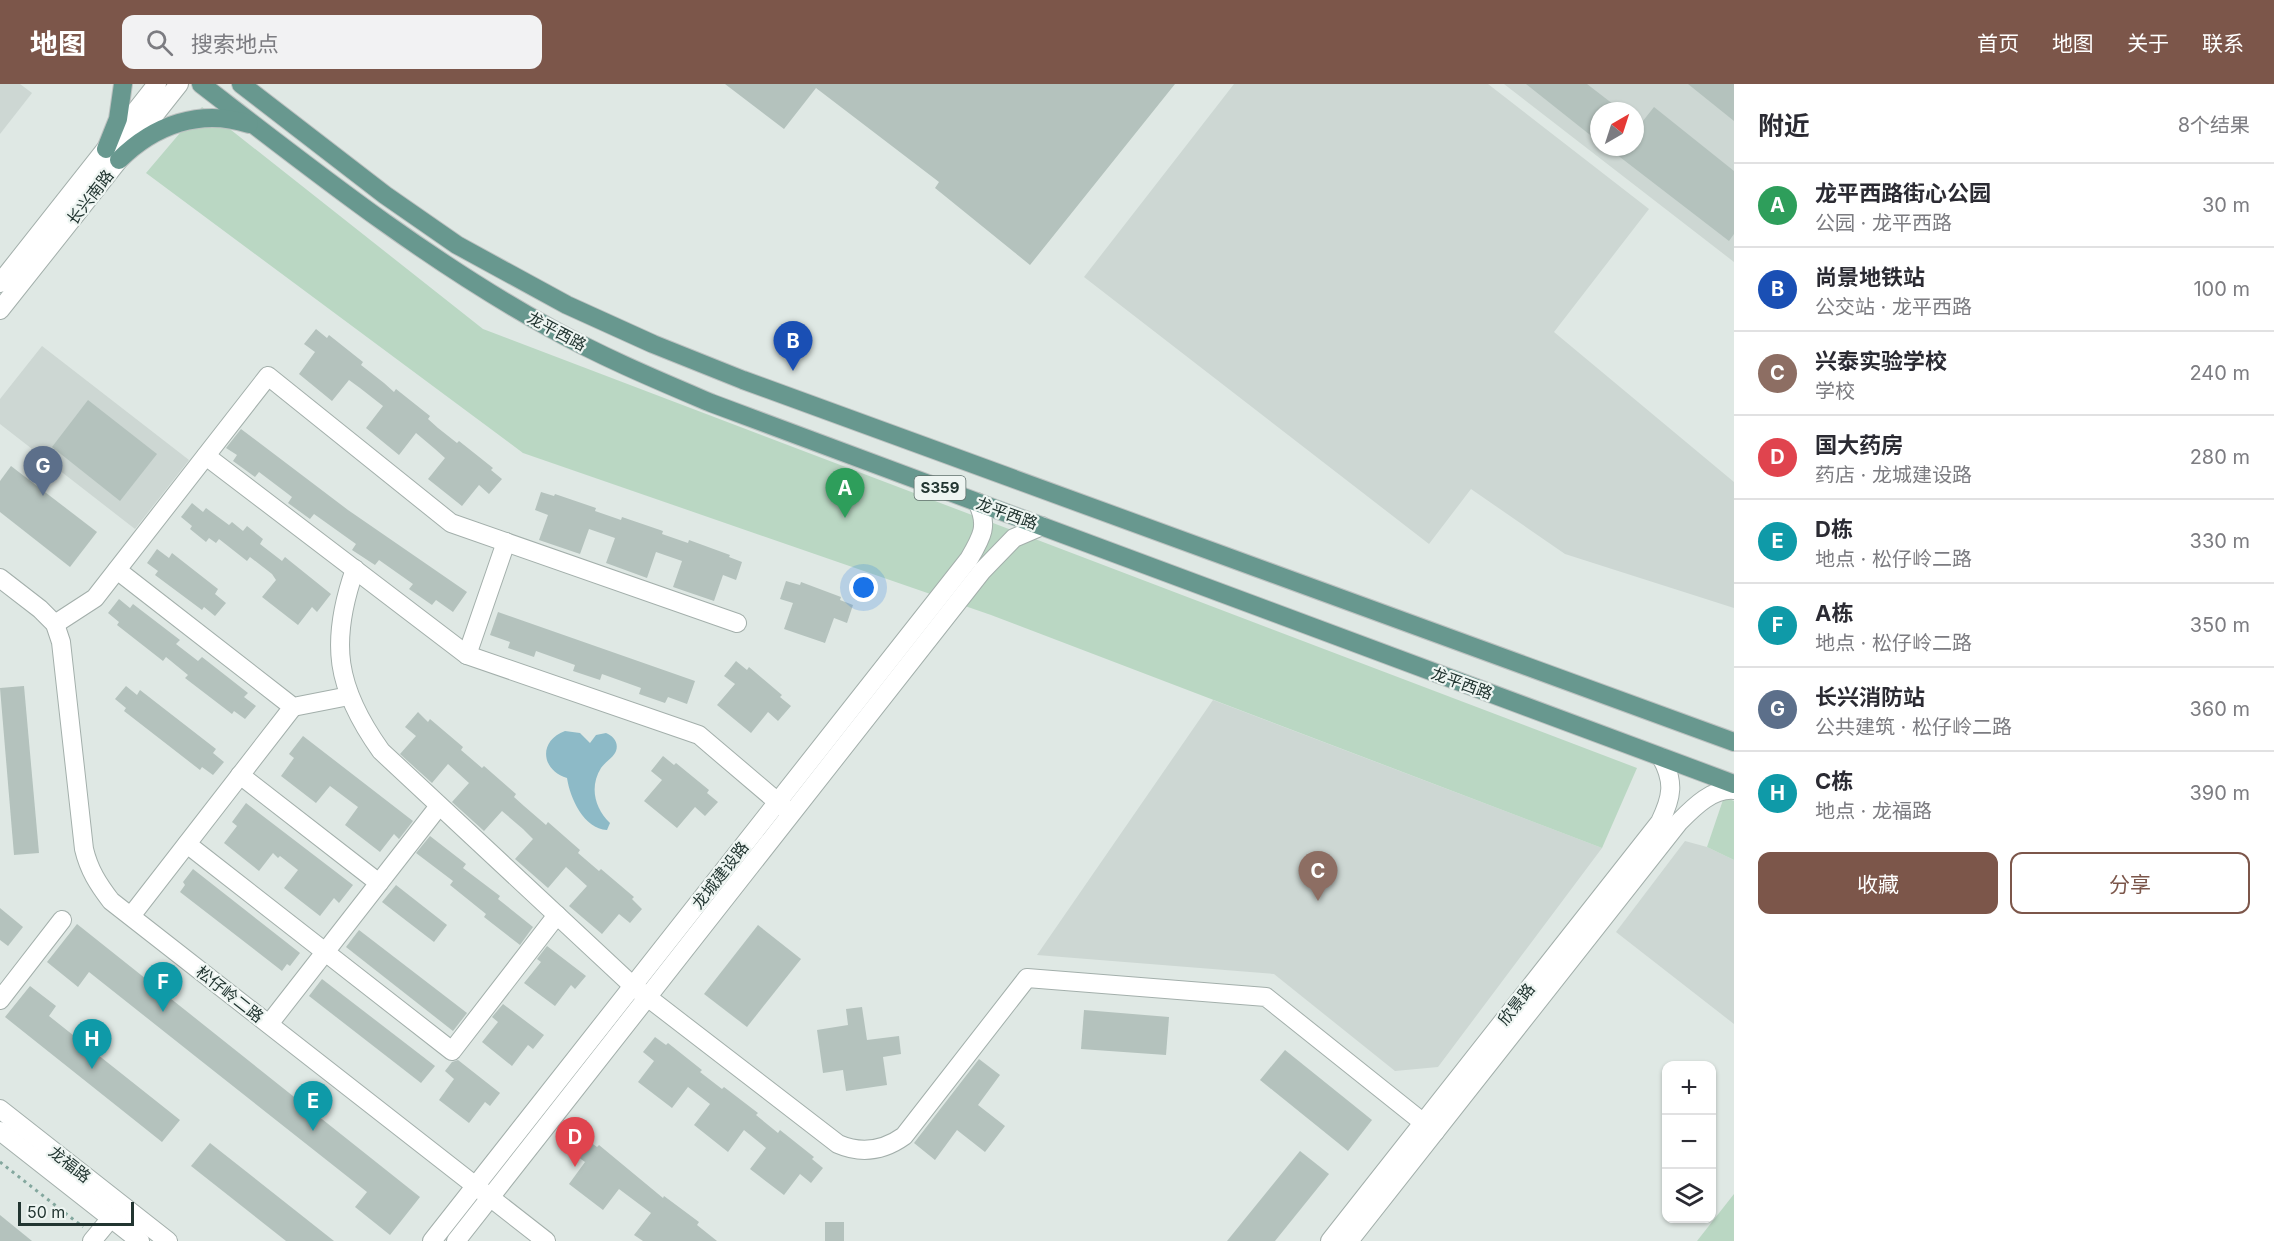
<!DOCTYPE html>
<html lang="zh">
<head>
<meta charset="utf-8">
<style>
	:root { --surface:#fff; --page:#f2f2f3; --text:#2b2b33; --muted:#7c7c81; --line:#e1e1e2; --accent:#7c564a }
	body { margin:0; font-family:Inter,"Noto Sans SC",sans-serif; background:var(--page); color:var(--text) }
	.controls { position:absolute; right:18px; bottom:18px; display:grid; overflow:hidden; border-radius:12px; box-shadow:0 2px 4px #0004 }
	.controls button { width:54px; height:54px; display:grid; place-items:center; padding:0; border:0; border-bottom:2px solid var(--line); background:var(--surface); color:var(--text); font:30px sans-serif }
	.compass { position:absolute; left:1590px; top:18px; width:54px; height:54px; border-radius:50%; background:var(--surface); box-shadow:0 2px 4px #0004; rotate:39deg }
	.scale { position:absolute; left:18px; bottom:15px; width:116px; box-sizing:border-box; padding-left:6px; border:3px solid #223531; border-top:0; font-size:16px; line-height:21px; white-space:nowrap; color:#223531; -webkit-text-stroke:4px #eef5f2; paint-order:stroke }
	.you { position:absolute; left:864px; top:504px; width:21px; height:21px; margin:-15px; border:4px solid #fff; border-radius:50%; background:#1a73e8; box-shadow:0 0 0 9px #1a73e833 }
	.badge { display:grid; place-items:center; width:39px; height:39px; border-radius:50%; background:var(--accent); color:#fff; font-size:20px; font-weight:700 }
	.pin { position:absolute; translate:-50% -50px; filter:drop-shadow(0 2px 3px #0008) }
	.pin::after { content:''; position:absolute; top:32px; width:21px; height:18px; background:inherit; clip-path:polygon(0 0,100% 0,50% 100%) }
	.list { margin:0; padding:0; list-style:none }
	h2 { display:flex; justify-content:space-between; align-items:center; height:78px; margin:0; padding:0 24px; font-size:26px }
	h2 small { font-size:20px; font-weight:400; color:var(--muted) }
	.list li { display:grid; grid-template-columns:39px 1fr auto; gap:18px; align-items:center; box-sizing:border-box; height:84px; padding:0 24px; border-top:2px solid var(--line) }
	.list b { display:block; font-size:22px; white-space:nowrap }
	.list p { margin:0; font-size:20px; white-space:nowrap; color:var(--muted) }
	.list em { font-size:20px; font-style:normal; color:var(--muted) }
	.actions { display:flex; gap:12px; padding:18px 24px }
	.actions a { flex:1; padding:14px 0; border:2px solid var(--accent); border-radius:12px; text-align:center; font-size:21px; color:var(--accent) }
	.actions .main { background:var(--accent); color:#fff }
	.icon { flex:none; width:33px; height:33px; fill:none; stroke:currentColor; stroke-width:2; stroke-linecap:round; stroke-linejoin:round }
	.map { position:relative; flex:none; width:1734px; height:1157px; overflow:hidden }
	header { display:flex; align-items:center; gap:36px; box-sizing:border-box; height:84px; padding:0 30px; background:var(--accent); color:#fff }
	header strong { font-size:28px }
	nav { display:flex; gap:33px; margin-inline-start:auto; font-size:21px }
	.search { width:420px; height:54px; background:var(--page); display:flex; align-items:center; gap:15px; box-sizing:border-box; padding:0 21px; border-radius:12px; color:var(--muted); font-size:22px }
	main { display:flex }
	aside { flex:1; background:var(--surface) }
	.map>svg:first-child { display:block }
</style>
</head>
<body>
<header>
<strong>地图</strong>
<div class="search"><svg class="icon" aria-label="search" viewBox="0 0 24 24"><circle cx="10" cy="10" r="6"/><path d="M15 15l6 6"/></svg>搜索地点</div>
<nav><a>首页</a><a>地图</a><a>关于</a><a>联系</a></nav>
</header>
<main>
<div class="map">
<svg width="1734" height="1157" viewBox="0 0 1734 1157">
	<rect width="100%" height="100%" fill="#dfe8e4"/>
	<g fill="#cdd7d3" fill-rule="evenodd">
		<path d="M0 0H20L32 9 0 50Z"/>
		<path d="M1234 0H1488L1649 125 1554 248 1734 398V524L1565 470 1471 405 1429 460 1084 193Z"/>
		<path d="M1504 0H1734V178ZM1599 27H1635V63H1599Z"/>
		<path d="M42 262 189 376 135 445 0 340V315Z"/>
		<path d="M1213 616 1602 764 1438 983 1395 987 1274 890 1037 871Z"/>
		<path d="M1685 757 1707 763 1734 776V940L1616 848Z"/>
	</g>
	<g fill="#bad7c3">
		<path d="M202 23 483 245 1637 684 1602 764 991 531 523 369 146 89Z"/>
		<path d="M1724 713 1734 717V776L1707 763Z"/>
		<path d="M1734 1110V1157H1697Z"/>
	</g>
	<path fill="#8dbac7" d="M565 647 580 649 590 659 596 651 606 649C613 652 619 658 616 667 613 674 605 678 601 684 589 703 595 725 610 739L607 746C584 745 570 714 567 694 541 686 538 657 565 647Z"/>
	<g fill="#b4c2bd">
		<path d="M725 0H1175L1030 181 935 104 939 98 816 4 784 45Z"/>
		<path d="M1526 0H1587L1622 27H1599V58Z"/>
		<path d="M1688 0H1734V37Z"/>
		<path d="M1654 23 1734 87V150L1729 157 1616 70 1622 63H1635V47Z"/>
		<path d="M316 245 327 254 329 251 363 278 361 281 384 299 394 308 396 305 430 332 428 335 438 344 457 359 459 357 493 384 491 386 502 395 489 410 479 401 462 422 428 395 445 374 435 365 416 349 399 371 366 344 383 322 360 304 349 296 332 317 299 290 315 268 304 260Z"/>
		<path d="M88 316 157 370 120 417 52 363Z"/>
		<path d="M241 345 348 426 467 508 453 528 436 516 432 521 409 505 413 500 379 476 375 481 352 466 356 460 314 430 310 435 288 419 292 413 259 388 255 393 233 377 237 371 226 364Z"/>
		<path d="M11 382 97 448 70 483 0 428V397Z"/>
		<path d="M541 408 554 412 555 410 596 424 595 427 621 436 622 433 663 447 662 450 688 459 689 456 730 471 729 473 742 478 736 496 723 491 714 517 673 503 682 477 656 468 647 494 606 479 615 454 589 445 580 470 539 456 548 431 535 426Z"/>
		<path d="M192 419 203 428 206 424 229 441 232 438 243 447 247 442 263 455 260 460 282 477 285 473 331 510 317 528 312 523 298 541 262 513 276 496 272 490 250 473 247 477 219 455 216 459 209 454 206 458 190 445 192 442 181 433Z"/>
		<path d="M157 465 169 474 172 469 218 505 215 510 226 519 215 532 204 523 202 526 155 491 158 487 147 479Z"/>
		<path d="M786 497 800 501 801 498 841 513 840 516 853 521 847 539 834 534 825 559 784 545 793 519 780 515Z"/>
		<path d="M119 515 130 524 133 520 180 556 176 560 198 577 202 573 248 609 244 613 256 622 245 635 234 627 232 630 185 594 188 591 166 573 163 577 117 541 119 538 108 529Z"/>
		<path d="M498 528 695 597 687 620 668 613 665 619 639 610 641 604 602 590 600 596 573 587 575 581 536 567 534 573 508 564 510 558 490 551Z"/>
		<path d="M736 577 747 586 749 583 782 611 780 613 791 622 778 637 768 628 751 649 717 621 735 600 724 592Z"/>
		<path d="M24 602 39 769 14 771 0 604Z"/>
		<path d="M126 602 137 611 140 606 216 665 213 669 224 678 213 691 202 683 200 686 124 627 126 624 115 615Z"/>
		<path d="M418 628 428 638 430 635 463 663 461 666 482 684 484 682 516 710 514 713 524 722 546 741 548 738 580 766 578 769 599 787 601 785 634 813 632 815 642 825 630 839 619 830 602 850 569 822 587 802 566 783 548 804 515 775 533 755 523 745 502 727 484 747 452 718 469 699 448 680 432 699 400 670 416 652 405 643Z"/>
		<path d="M303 652 413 737 399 755 394 750 380 768 345 741 358 723 330 702 316 719 281 692 294 674 289 670Z"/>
		<path d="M663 672 674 681 676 679 709 706 707 709 718 718 705 732 695 723 677 744 644 717 662 696 651 687Z"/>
		<path d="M246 719 353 801 339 819 334 814 320 832 284 804 298 786 280 772 278 774 273 769 259 787 224 759 237 742 232 738Z"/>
		<path d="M430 752 466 780 463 784 500 812 498 815 533 843 520 861 484 833 486 830 450 801 453 797 416 769Z"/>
		<path d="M193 785 300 869 290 882 287 880 282 887 180 808 185 801 183 798Z"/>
		<path d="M396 801 447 841 434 858 382 818Z"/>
		<path d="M0 824 23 843 8 862 0 856Z"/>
		<path d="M77 840 420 1113 390 1151 355 1123 367 1108 200 976 89 888 78 903 47 878Z"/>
		<path d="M758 841 801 875 747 943 704 910Z"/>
		<path d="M359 846 467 929 453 947 346 863Z"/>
		<path d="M547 862 586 892 575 905 571 901 555 922 524 899 541 878 537 875Z"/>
		<path d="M322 895 435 982 421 999 309 912Z"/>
		<path d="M30 902 56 922 49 932 180 1036 162 1058 5 933Z"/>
		<path d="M503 920 544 951 533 965 528 961 512 982 482 958 498 938 492 933Z"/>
		<path d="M862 923 867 956 899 952 901 970 883 973 887 1001 846 1007 843 986 823 989 817 946 848 941 846 925Z"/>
		<path d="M1084 926 1169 933 1166 971 1081 965Z"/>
		<path d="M655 953 666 961 668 959 702 986 700 988 722 1005 724 1003 758 1029 756 1031 778 1049 780 1046 814 1073 812 1075 823 1084 811 1099 800 1090 784 1111 750 1085 766 1064 744 1046 728 1068 694 1041 710 1020 688 1003 672 1024 638 998 654 977 643 968Z"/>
		<path d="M1285 966 1372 1036 1348 1067 1260 996Z"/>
		<path d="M979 975 1000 991 978 1021 1005 1042 985 1068 957 1046 935 1076 914 1059Z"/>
		<path d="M458 976 500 1009 490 1022 485 1018 469 1039 439 1016 454 995 445 987 452 978Z"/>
		<path d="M586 1055 597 1063 599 1061 663 1114 664 1112 699 1138 697 1141 717 1157H643L634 1151 651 1129 619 1105 603 1126 569 1100 585 1078 574 1070Z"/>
		<path d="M210 1059 334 1157H286L191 1082Z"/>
		<path d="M1300 1067 1329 1090 1275 1157H1227Z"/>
		<path d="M0 1131 32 1157H0Z"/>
		<rect x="825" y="1138" width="19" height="19"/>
	</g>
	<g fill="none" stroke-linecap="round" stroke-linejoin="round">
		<defs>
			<g id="minor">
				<path d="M0 199 157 0"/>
				<path d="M0 226 179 0"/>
				<path d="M206 372 467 571 699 651 786 725"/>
				<path d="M355 485C329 559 336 604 381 667L633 902 838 1060C861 1070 883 1067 904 1052L1027 894 1266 913 1435 1048"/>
				<path d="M117 486 293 623 349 612"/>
				<path d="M0 494 40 525 55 540 61 558 84 765C89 786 98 800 111 817L546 1157"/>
				<path d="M55 540 95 514 268 292 451 439 737 539"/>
				<path d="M467 571 506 458"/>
				<path d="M240 691 379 799"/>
				<path d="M187 760 452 967 557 831"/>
				<path d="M131 832 293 623"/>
				<path d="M0 916 62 836"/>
				<path d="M269 940 439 722"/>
				<path d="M0 1025 168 1157"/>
				<path d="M0 1047 140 1157"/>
				<path d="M92 1157 111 1134"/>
				<path d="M432 1157 969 475C982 453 989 441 977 418"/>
				<path d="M456 1157 982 487 1014 454 1042 442"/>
				<path d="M1330 1157 1660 738C1672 713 1675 698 1661 673"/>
				<path d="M1349 1157 1679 738C1693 724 1712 704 1734 706"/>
			</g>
			<g id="major">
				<path d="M201 0C314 87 425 175 550 244 602 273 657 296 711 319L1734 700"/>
				<path d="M241 0 385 111 457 161 567 221 653 260 743 296 1734 658"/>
				<path d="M106 65 118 35 123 0"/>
				<path d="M119 76C154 41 201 24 249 40"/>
			</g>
		</defs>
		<use href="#minor" stroke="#a3afab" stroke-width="20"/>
		<use href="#major" stroke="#bdc2c1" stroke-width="20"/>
		<path stroke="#83a79e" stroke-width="3" stroke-dasharray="3 4.5" stroke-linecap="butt" d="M0 1078 83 1143"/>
		<use href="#minor" stroke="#fff" stroke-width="18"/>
		<use href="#major" stroke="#68988f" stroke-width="18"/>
	</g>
	<g text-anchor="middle" stroke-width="4.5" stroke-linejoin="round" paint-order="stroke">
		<rect fill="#eef5f2" stroke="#5f6f6b" stroke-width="1.5" x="914.5" y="392" width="51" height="24" rx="4.5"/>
		<g font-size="15" font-weight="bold" fill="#223531">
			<text x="940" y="409">S359</text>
		</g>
		<g font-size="16" fill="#223531" stroke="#eef5f2">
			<text transform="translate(90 113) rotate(-52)" y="6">长兴南路</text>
			<text transform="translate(557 247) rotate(28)" y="6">龙平西路</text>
			<text transform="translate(1007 429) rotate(20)" y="6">龙平西路</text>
			<text transform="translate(1462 599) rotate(20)" y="6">龙平西路</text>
			<text transform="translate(720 791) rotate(-52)" y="6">龙城建设路</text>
			<text transform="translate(230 910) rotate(38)" y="6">松仔岭二路</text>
			<text transform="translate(1516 920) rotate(-52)" y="6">欣景路</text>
			<text transform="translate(70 1080) rotate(38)" y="6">龙福路</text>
		</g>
	</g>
</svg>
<div class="controls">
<button>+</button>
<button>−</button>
<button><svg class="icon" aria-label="layers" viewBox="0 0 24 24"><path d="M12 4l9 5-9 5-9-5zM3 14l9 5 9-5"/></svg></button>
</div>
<svg class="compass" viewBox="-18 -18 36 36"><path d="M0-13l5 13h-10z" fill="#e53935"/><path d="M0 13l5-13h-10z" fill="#7c7c81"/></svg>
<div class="scale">50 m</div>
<div class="you"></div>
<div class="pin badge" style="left:845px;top:434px;background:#2e9e5b">A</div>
<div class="pin badge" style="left:793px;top:287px;background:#1a4fb4">B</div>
<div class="pin badge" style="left:1318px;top:817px;background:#8d6e63">C</div>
<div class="pin badge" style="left:575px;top:1083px;background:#e0444e">D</div>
<div class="pin badge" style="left:313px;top:1047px;background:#0f9aa8">E</div>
<div class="pin badge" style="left:163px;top:928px;background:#0f9aa8">F</div>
<div class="pin badge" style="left:43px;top:412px;background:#5c6f8a">G</div>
<div class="pin badge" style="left:92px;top:985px;background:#0f9aa8">H</div>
</div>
<aside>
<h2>附近<small>8个结果</small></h2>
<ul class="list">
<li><span class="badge" style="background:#2e9e5b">A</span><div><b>龙平西路街心公园</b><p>公园 · 龙平西路</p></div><em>30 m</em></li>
<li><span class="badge" style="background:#1a4fb4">B</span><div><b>尚景地铁站</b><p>公交站 · 龙平西路</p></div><em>100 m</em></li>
<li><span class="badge" style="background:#8d6e63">C</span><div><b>兴泰实验学校</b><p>学校</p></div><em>240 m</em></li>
<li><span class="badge" style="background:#e0444e">D</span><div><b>国大药房</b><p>药店 · 龙城建设路</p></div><em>280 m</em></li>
<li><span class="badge" style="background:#0f9aa8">E</span><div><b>D栋</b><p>地点 · 松仔岭二路</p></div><em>330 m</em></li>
<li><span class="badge" style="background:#0f9aa8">F</span><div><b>A栋</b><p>地点 · 松仔岭二路</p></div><em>350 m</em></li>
<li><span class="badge" style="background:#5c6f8a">G</span><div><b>长兴消防站</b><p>公共建筑 · 松仔岭二路</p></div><em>360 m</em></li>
<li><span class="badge" style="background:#0f9aa8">H</span><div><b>C栋</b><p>地点 · 龙福路</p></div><em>390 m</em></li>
</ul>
<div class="actions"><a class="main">收藏</a><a>分享</a></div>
</aside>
</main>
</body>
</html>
